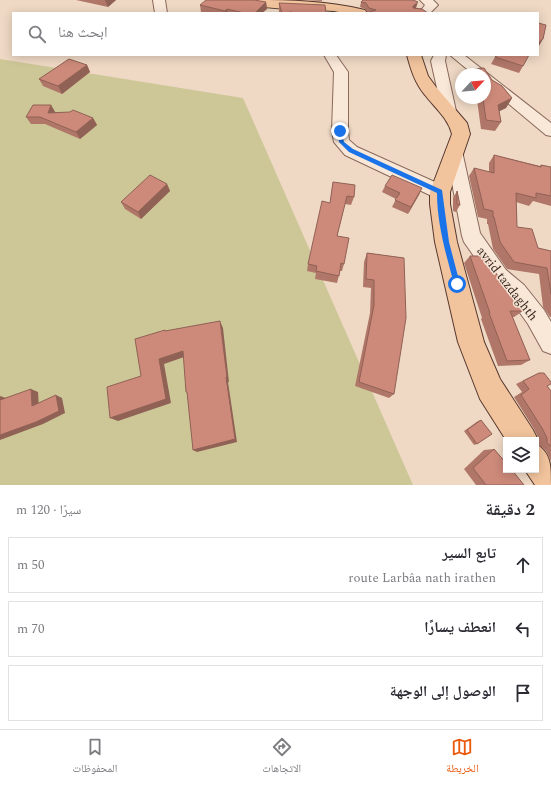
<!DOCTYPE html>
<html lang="ar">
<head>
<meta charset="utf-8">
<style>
	:root { --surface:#fff; --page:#f2f2f3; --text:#2b2b33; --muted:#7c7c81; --line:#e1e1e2; --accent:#ea580c }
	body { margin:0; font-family:Spectral,"Noto Naskh Arabic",serif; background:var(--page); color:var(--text); direction:rtl }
	.controls { position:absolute; right:12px; bottom:12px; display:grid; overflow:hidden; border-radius:0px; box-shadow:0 2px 10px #0003 }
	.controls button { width:36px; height:36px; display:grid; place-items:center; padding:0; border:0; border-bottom:1px solid var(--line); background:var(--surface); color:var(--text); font:20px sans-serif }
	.compass { position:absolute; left:455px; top:68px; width:36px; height:36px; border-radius:50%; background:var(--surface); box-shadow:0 2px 10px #0003; rotate:64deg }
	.stop { position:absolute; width:12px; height:12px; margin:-9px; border:3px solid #1a73e8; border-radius:50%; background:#fff }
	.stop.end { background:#1a73e8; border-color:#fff; box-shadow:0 1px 4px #0008 }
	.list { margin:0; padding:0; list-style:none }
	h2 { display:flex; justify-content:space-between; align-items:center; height:52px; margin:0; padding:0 16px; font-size:17px }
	h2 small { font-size:13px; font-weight:400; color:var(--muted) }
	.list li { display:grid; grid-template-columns:26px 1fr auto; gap:12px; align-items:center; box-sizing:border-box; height:56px; margin:0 8px 8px; padding:0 8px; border:1px solid var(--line); border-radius:0px }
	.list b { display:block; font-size:15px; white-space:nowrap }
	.list p { margin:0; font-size:13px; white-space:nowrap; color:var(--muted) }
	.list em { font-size:13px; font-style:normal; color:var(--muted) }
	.icon { flex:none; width:22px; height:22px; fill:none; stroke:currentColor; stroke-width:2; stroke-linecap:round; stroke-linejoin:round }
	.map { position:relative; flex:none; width:551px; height:485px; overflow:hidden; direction:ltr }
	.search { position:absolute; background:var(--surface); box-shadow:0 2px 10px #0003; left:12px; right:12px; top:12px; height:44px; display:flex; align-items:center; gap:10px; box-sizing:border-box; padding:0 14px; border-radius:0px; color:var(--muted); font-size:15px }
	.sheet { height:244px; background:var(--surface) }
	nav { display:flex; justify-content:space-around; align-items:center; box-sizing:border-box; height:56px; border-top:1px solid var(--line); background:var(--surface); font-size:11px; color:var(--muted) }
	nav a { display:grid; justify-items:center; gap:2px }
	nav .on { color:var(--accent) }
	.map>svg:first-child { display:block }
</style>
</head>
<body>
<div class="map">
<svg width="551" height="485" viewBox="0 0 551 485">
	<rect width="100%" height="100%" fill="#efd9c5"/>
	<path fill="#cdc798" d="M0 59 243 98 413 485H0Z"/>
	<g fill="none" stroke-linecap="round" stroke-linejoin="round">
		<defs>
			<g id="minor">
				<path d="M153 0H165L167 13H155Z"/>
				<path d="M420 0H433L438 5 430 13H412L414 11 422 9 425 5Z"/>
				<path d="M324 55H336L348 72V131L349 140 357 147 446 187 449 192 446 197 440 199 434 197 345 155 334 142 332 131 334 72Z"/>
				<path d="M434 55H446L445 61 456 111 454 114 449 116 444 114 442 111 431 61Z"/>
				<path d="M450 55H464L551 123V136L546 135 485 84V74H473Z"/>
				<path d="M454 145 460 147 462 151 480 233 506 270 524 285 544 310 551 322V354L543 351 528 324 510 299 492 282 464 242 462 236 446 151 448 147Z"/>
			</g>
			<g id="major">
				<path d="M241 0C283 0 324 0 365 10L367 13H343L334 11C304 9 272 10 242 3Z"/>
				<path d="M407 55H421L428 76 436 87 467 123 470 134 450 192V204L457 242 484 342 500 379 533 430 538 440 536 444C551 453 551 465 551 485H535L525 470H536V440H506L480 399 458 342 435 242 430 204V192L452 134C448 118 435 108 425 95 415 83 411 70 407 55Z"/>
			</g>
		</defs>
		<use href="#minor" stroke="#8a695b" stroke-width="2"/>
		<use href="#major" stroke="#58392f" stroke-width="2"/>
		<use href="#minor" fill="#f9e8d8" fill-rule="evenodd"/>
		<use href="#major" fill="#f2c49d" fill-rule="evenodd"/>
	</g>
	<g fill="#b07769">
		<path d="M76 0H116L108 7Z"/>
		<path d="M303 0H322V1Z"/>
		<path d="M266 2 267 9 262 13H208L201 12 200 5Z"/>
		<path d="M361 2 416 8 368 13 365 9 360 7Z"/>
		<path d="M279 3 326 13H279Z"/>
		<path d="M495 57 523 66 519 73 491 64Z"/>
		<path d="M87 65 90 72 62 94 43 86 39 79Z"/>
		<path d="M484 68 492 80 502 86 512 98 506 108 499 111 501 122 495 131 481 129 477 100 475 98H485V74H468L470 69Z"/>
		<path d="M51 105 55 112 93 118 97 125 80 139 45 124H31L26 117Z"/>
		<path d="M494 155 540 166 541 165 551 167V206L533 201 529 206 516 202 517 227 538 248 551 251V317H550L543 307 539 274 507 269 493 249 488 224H487V219L478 217 469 176 474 168 489 172V163Z"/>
		<path d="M333 182 354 197 351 205 345 204 337 236 344 264 342 271H340L337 283 315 279 316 273 307 271 308 264 330 203Z"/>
		<path d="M167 184 170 191 141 219 125 209 121 202Z"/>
		<path d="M385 186 422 188 408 214 392 207 396 199 382 192Z"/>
		<path d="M457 191 460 205 456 212 453 211V198Z"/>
		<path d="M367 253 404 258 394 394 389 398 355 386 370 313 371 288 363 287 364 262Z"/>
		<path d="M470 256 523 311 514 317H512L530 360 521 365 498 366 481 319 482 318 464 263Z"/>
		<path d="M539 373 547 386 551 391V461L546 451 538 444 539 439 534 429 514 397 522 392 516 384Z"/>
		<path d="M481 420 477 444 474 445 464 431 478 421Z"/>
		<path d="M494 449 524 485H476L464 469 484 450Z"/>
	</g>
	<g fill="#906155">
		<path d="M105 0H116L108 7Z"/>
		<path d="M266 2 267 9 262 13H255Z"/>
		<path d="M418 2 416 8 411 12 413 6Z"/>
		<path d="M227 9 228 13H226L225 11Z"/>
		<path d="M543 39 539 46 538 47V43Z"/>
		<path d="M87 65 90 72 62 94 58 86Z"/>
		<path d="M512 98 506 108 492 115 498 105Z"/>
		<path d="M51 105 55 112 52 119 48 113Z"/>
		<path d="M93 118 97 125 80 139 76 132Z"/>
		<path d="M167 184 170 191 141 219 138 212Z"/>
		<path d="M422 188 419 195 408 214 411 207Z"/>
		<path d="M220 321 223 328 229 382H228L237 442 197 452 193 450 226 377Z"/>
		<path d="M183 351 187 356 164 364 171 403 118 421 110 418 159 359Z"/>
		<path d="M31 389 38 392 39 409 32 406Z"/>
		<path d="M56 395 62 398 65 413 43 424 0 440V435Z"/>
		<path d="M0 396 6 398 0 402Z"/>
	</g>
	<g fill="#cd8a7a" stroke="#906155">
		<path d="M206 0H254L266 2 255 13H244L227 9 225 11 200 5Z"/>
		<path d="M363 0H413L418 2 413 6V8L422 9 428 13H367L376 10 369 8 366 3 361 2Z"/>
		<path d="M279 3 325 5 326 13H292V12L282 13Z"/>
		<path d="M538 23 546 25 543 39 538 43Z"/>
		<path d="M498 55H529L523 66 495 57Z"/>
		<path d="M69 59 87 65 58 86 39 79Z"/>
		<path d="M484 68 492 80 502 86 512 98 498 105 501 122 486 120 483 98H485V74H472L470 69Z"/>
		<path d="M33 105H51L48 113 70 112 73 110 93 118 76 132 40 117H26Z"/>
		<path d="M494 155 541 167V165L551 167V196L536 193V198L516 193 517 227 532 229 538 248 551 251V294L547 268 514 262 500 242 494 217H493V211L484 209 474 168 494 173Z"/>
		<path d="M150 175 167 184 138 212 121 202Z"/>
		<path d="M392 175 422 188 411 207 395 200 400 193 385 186Z"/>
		<path d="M333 182 355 185 354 197 347 196 337 236 349 238 344 264 341 263 339 276 316 271 317 266 308 264 322 201 330 203Z"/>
		<path d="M457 191 460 205 457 204Z"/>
		<path d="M367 253 404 258 406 318 394 394 359 382 374 305V280L366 279Z"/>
		<path d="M470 256H484L498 276 515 292 523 311H510L530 360 507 361 489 313H490Z"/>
		<path d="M220 321 227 377H226L235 439 193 450 187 392H186L183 351 159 359 166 399 110 418 107 387 141 376 135 339 165 330V331Z"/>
		<path d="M539 373H544L551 382V384L547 386 551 391V446L547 443V438L542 428 521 395 529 389 523 381Z"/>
		<path d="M31 389 32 406 56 395 59 411 36 422 0 435V400Z"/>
		<path d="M481 420 492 434 477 444 467 430Z"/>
		<path d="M494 449 506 463V470H512L524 485H486L473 468Z"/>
	</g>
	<path fill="#1a73e8" d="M338 129H341L344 142 353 149 442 190 449 242 460 284 459 287H457L454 284C446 254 437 224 437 193L349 152 339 142Z"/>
	<g text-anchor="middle" stroke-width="3" stroke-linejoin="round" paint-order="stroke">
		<g font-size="13" fill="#3a261f" stroke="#f6e5d5">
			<text transform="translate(508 283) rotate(52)" y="5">avrid tazdaghth</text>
		</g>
	</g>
</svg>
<div class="controls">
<button><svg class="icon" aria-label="layers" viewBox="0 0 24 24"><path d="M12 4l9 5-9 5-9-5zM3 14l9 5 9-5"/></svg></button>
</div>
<svg class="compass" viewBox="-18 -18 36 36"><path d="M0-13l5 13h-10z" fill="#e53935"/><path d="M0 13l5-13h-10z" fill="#7c7c81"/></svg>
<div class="stop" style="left:457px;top:284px"></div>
<div class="stop end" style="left:340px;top:131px"></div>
<div class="search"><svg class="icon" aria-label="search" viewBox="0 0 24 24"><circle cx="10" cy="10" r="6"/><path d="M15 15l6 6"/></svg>ابحث هنا</div>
</div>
<section class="sheet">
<h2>2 دقيقة<small>سيرًا · 120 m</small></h2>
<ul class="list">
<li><svg class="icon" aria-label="ahead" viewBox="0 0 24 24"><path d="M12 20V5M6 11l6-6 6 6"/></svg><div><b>تابع السير</b><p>route Larbâa nath irathen</p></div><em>50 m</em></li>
<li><svg class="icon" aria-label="left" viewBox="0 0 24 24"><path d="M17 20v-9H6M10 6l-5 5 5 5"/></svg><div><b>انعطف يسارًا</b></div><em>70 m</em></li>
<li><svg class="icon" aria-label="arrive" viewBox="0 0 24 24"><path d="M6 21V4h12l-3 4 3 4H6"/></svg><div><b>الوصول إلى الوجهة</b></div></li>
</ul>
</section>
<nav>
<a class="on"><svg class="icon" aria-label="map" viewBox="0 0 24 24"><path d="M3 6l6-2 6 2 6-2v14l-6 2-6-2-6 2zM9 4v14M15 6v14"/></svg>الخريطة</a>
<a><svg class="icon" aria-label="directions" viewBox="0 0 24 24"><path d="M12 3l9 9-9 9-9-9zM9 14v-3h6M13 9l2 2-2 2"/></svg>الاتجاهات</a>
<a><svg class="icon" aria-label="saved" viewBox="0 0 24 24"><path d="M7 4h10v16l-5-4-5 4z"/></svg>المحفوظات</a>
</nav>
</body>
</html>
